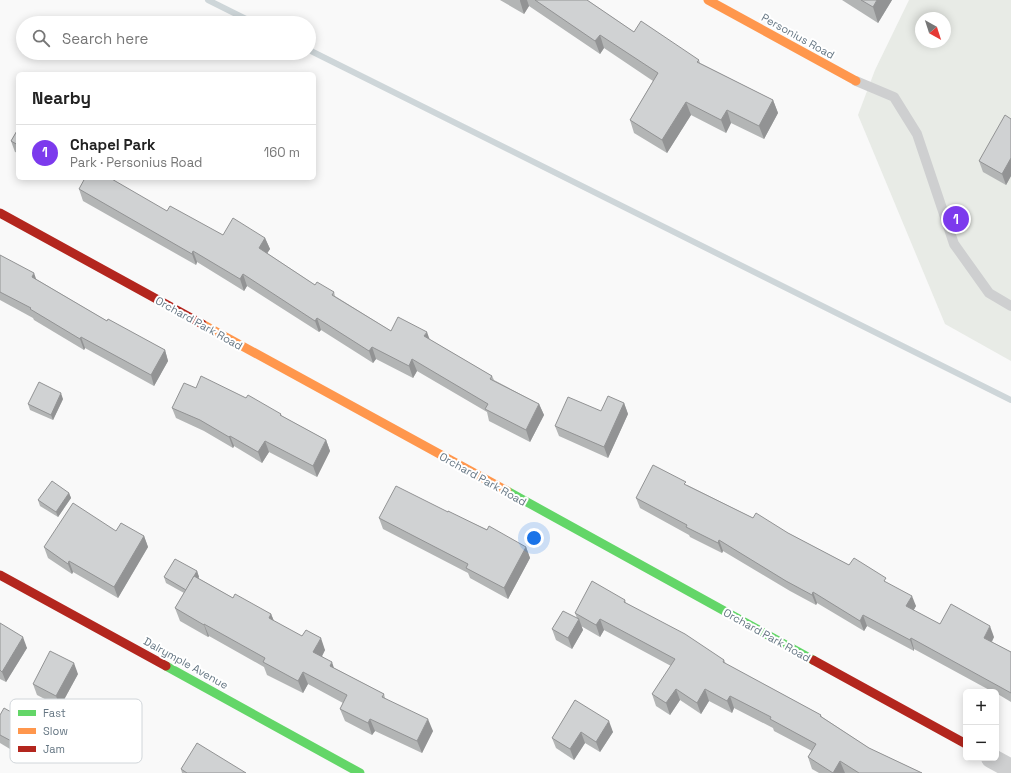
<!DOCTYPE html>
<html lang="en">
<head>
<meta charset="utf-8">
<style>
	:root { --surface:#fff; --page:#f6f6f6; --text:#222; --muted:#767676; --line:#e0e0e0; --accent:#7c3aed }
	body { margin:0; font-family:"Space Grotesk",sans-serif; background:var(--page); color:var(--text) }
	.controls { position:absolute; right:12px; bottom:12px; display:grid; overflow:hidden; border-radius:6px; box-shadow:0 2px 10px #0003 }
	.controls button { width:36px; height:36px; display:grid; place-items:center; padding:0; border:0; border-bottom:1px solid var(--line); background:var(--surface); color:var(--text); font:20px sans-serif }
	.compass { position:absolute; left:915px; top:12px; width:36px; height:36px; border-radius:50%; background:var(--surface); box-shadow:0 2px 10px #0003; rotate:141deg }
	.you { position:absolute; left:534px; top:538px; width:14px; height:14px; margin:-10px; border:3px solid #fff; border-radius:50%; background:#1a73e8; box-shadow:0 0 0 6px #1a73e833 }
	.badge { display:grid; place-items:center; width:26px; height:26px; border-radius:50%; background:var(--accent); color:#fff; font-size:13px; font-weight:700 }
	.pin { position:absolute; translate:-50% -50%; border:2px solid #fff; box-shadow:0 1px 4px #0006 }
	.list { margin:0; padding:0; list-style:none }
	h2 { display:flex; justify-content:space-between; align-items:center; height:52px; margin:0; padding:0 16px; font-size:17px }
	h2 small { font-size:13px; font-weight:400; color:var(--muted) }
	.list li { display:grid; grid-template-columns:26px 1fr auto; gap:12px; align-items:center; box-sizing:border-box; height:56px; padding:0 16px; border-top:1px solid var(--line) }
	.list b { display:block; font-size:15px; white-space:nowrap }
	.list p { margin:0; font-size:13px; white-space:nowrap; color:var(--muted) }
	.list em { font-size:13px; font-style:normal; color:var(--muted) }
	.icon { flex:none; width:22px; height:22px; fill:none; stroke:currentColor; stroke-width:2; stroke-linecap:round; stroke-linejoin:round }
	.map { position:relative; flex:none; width:1011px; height:773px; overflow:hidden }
	.search { position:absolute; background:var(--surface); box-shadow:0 2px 10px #0003; left:16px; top:16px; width:300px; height:44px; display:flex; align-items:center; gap:10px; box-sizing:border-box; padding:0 14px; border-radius:22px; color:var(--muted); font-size:15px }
	.panel { position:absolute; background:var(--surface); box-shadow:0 2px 10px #0003; left:16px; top:72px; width:300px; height:108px; border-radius:6px }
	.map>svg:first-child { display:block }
</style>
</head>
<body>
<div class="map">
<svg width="1011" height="773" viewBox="0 0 1011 773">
	<rect width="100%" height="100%" fill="#f9f9f9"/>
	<path fill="#e8ebe6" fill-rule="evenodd" d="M909 0H1011V361L945 324 858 115 875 70ZM921 18H945V42H921Z"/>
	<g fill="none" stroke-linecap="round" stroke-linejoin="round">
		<g stroke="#ced6d9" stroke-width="6">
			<path d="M208 0 254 23"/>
			<path d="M309 50 1011 400"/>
		</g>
		<path stroke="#cecfd0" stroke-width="10" d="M856 81 894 97 917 134 954 244 989 293 1011 306"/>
		<path stroke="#cecfd0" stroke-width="20" d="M991 758 1011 769"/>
		<g stroke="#63d668" stroke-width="9">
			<path d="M507 491 813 660"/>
			<path d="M166 666 360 773"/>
		</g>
		<g stroke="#ff974d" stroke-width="9">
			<path d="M708 0 856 81"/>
			<path d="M202 324 507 491"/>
		</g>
		<g stroke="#b3261e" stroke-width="9">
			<path d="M0 213 202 324"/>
			<path d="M0 575 166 666"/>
			<path d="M813 660 966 744"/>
		</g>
	</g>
	<g fill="#b3b5b5">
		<path d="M500 0H587L634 32 699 60 700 63 773 100 778 113 764 139 731 123 726 133 691 115 667 153 634 133 630 120 653 81 604 48 600 54 529 6 524 14Z"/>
		<path d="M842 0H892L878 23Z"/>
		<path d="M1011 119V176L1006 185 983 172 979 161Z"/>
		<path d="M18 129V153L15 152 11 141Z"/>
		<path d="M79 189 167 211 223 235 265 238 270 249 267 253 315 285 334 292 335 296 391 331 429 339 492 376 494 380 539 404 544 415 530 442 489 421 487 412 417 371 413 378 376 359 373 363 321 330 319 332 247 286 244 291 197 262 196 265 83 201Z"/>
		<path d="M0 255 36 279 107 321 165 350 168 361 154 386 85 348 84 350 34 320 33 318 0 300Z"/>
		<path d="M196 388 281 414 282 416 326 440 330 451 317 477 269 452 262 463 234 446 233 448 204 431 176 418 172 408Z"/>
		<path d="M63 399 53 420 30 410 28 404Z"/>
		<path d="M624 403 628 414 608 458 559 436 555 426 601 411Z"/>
		<path d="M687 485 753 518 788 533 849 565 887 583 916 606 913 610 940 624 994 637 992 642 1011 652V702L996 693V692H993L914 649V651L867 626 864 631 817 603 816 605 790 591 723 551 722 553 690 537 689 535 640 508 636 498Z"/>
		<path d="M69 493 71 498 58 517 40 506 38 500Z"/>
		<path d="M448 512 526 547 530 558 508 599 470 578 468 573 383 529 379 518Z"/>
		<path d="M116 531 144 536 148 547 118 598 73 572 72 574 48 558 44 547Z"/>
		<path d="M197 571 199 577 198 578 233 598 271 614 274 621 325 650 322 656 334 668 384 694 385 698 433 731 422 753 375 731 372 735 345 721 340 709 343 703 308 684 303 693 267 675 264 667 209 636 208 637 180 621 175 608 184 593 166 583 164 577Z"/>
		<path d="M625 600 626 603 724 660 726 664 821 715 822 717 869 748 922 773H819L812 769 808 757 812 751 774 731 773 728 734 708 732 713 709 701 701 714 680 700 670 715 656 706 652 694 671 666 604 630 600 637 581 626 583 630 572 649 556 640 552 629 577 618 575 613Z"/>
		<path d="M0 623 27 648 6 682 0 679Z"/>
		<path d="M78 674 60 707 37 695 33 684Z"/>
		<path d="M575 700 613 732 600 752 585 743 574 760 556 748 552 738Z"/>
		<path d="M0 715 29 722 33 732 20 755 0 743Z"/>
		<path d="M181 769 246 773H182Z"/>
	</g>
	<g fill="#929394">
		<path d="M520 0H527L529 6 524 14 520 1Z"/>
		<path d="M877 0H892L878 23 873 7Z"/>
		<path d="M600 35 604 48 600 54 595 41Z"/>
		<path d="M773 100 778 113 764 139 759 126Z"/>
		<path d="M686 102 691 115 667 153 662 140Z"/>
		<path d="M727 110 731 123 726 133 721 120Z"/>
		<path d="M1011 158V176L1006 185 1002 174Z"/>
		<path d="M265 238 270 249 263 260 259 248Z"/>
		<path d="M193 251 197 262 196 265 192 254Z"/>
		<path d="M34 273 38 284 32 277Z"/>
		<path d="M243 274 247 286 244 291 240 279Z"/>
		<path d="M317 318 321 330 319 332 315 321Z"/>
		<path d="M427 332 431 343 424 336Z"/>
		<path d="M81 337 85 348 84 350 80 339Z"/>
		<path d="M372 347 376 359 373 363 369 351Z"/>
		<path d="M165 350 168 361 154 386 151 375Z"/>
		<path d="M412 359 417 371 413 378 409 366Z"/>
		<path d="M61 393 63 399 53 420 51 415Z"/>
		<path d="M624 403 628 414 608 458 604 447Z"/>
		<path d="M539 404 544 415 530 442 526 430Z"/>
		<path d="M230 436 234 446 233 448 229 437Z"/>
		<path d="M326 440 330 451 317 477 313 466Z"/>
		<path d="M265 441 269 452 262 463 258 452Z"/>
		<path d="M69 493 71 498 58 517 56 512Z"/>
		<path d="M144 536 148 547 118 598 114 587Z"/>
		<path d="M719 540 723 551 722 553 718 543Z"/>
		<path d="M526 547 530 558 508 599 504 588Z"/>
		<path d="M69 561 73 572 72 574 68 564Z"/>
		<path d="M197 571 199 577 188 595 186 590Z"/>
		<path d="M813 592 817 603 816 605 812 595Z"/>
		<path d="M912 596 916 606 910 617 906 606Z"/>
		<path d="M271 614 276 626 269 618Z"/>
		<path d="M863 615 867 626 864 631 860 621Z"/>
		<path d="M579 619 583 630 572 649 568 638Z"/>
		<path d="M600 619 604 630 600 637 596 625Z"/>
		<path d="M204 624 209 636 208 637 204 625Z"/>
		<path d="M990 626 994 637 988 648 984 638Z"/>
		<path d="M23 637 27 648 6 682 2 672Z"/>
		<path d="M321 638 325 650 318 664 313 652Z"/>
		<path d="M911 638 914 649V651L910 640Z"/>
		<path d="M332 662 336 674 330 666Z"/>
		<path d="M74 663 78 674 60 707 56 696Z"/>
		<path d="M303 672 308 684 303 693 298 681Z"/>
		<path d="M676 689 680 700 670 715 666 703Z"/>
		<path d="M705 689 709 701 701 714 697 703Z"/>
		<path d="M730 696 734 708 732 713 727 701Z"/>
		<path d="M370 719 375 731 372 735 368 723Z"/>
		<path d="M428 719 433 731 422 753 417 741Z"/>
		<path d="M609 721 613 732 600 752 596 742Z"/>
		<path d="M29 722 33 732 20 755 17 744Z"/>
		<path d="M581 732 585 743 574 760 570 749Z"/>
		<path d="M840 761 845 773H833Z"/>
	</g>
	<g fill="#d0d2d3" stroke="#929394">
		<path d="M535 0H587L634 32 641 21 699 60 697 62 773 100 759 126 727 110 721 120 686 102 662 140 630 120 658 73 600 35 595 41Z"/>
		<path d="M861 0H877L873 7Z"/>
		<path d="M1005 115 1011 119V158L1002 174 979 161Z"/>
		<path d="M18 129V145L11 141Z"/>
		<path d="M85 178H110L167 211 170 206 223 235 233 218 265 238 259 248 315 285 317 282 334 292 332 295 391 331 398 317 427 332 424 336 492 376 490 379 539 404 526 430 485 409 488 404 412 359 409 366 372 347 369 351 317 318 315 321 243 274 240 279 193 251 192 254 79 189Z"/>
		<path d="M0 255 34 273 32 277 107 321 108 319 165 350 151 375 81 337 80 339 30 309 31 308 0 292Z"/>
		<path d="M201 376 246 398 248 395 281 414 280 415 326 440 313 466 265 441 258 452 230 436 229 437 200 420 172 408 184 383 196 388Z"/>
		<path d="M39 382 61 393 51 415 28 404Z"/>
		<path d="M608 396 624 403 604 447 555 426 568 397 601 411Z"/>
		<path d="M653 465 686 482 684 484 753 518 756 513 788 533 849 565 854 558 886 578 884 581 912 596 906 606 940 624 951 604 990 626 984 638 1011 652V693L911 638 910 640 863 615 860 621 813 592 812 595 786 581 719 540 718 543 686 527 687 525 636 498Z"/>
		<path d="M52 481 69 493 56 512 38 500Z"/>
		<path d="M396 486 448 512V511L487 530 489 526 526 547 504 588 466 568 468 564 379 518Z"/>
		<path d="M73 503 116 531 121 523 144 536 114 587 69 561 68 564 44 547Z"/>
		<path d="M175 559 197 571 186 590 164 577Z"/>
		<path d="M194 576 233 598 235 594 271 614 269 618 302 636 306 630 321 638 313 652 332 662 330 666 384 694 382 697 428 719 417 741 370 719 368 723 340 709 347 695 303 672 298 681 263 662 265 658 204 624V625L175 608Z"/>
		<path d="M592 581 625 600 624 602 685 634 724 660 723 662 821 715 820 716 869 748 922 773H859L840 761 833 773 808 757 816 744 770 719 771 717 730 696 727 701 705 689 697 703 676 689 666 703 652 694 675 659 600 619 596 625 575 613Z"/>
		<path d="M563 611 579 619 568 638 552 629Z"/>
		<path d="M0 623 23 637 2 672 0 670Z"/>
		<path d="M50 651 74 663 56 696 33 684Z"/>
		<path d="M575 700 609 721 596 742 581 732 570 749 552 738Z"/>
		<path d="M4 708 29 722 17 744 0 735V715Z"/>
		<path d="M197 743 246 773H187L181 769Z"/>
	</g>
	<g text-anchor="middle" stroke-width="4" stroke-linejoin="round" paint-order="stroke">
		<g font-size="11" fill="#657683" stroke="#fff">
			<text transform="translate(798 36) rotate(29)" y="4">Personius Road</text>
			<text transform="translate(199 323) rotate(29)" y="4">Orchard Park Road</text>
			<text transform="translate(483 479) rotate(29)" y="4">Orchard Park Road</text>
			<text transform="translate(767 635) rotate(29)" y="4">Orchard Park Road</text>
			<text transform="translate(186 663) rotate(29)" y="4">Dalrymple Avenue</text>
		</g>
	</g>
	<rect x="10" y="699" width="132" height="64" rx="6" fill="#fff" stroke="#d1d6da" stroke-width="1"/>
	<rect x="18" y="710" width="18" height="6" fill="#63d668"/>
	<rect x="18" y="728" width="18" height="6" fill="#ff974d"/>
	<rect x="18" y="746" width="18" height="6" fill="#b3261e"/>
	<g font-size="11" fill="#657683">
		<text x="43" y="717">Fast</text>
		<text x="43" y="735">Slow</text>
		<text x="43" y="753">Jam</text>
	</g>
</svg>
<div class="controls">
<button>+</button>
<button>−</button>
</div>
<svg class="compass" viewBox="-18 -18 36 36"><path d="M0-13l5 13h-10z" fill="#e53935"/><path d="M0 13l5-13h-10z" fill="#767676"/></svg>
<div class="you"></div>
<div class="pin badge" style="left:956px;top:219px">1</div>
<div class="search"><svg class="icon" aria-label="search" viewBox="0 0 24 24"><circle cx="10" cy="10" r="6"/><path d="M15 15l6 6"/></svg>Search here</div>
<section class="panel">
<h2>Nearby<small></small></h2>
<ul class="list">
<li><span class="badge">1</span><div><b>Chapel Park</b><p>Park · Personius Road</p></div><em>160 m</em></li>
</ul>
</section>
</div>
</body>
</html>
